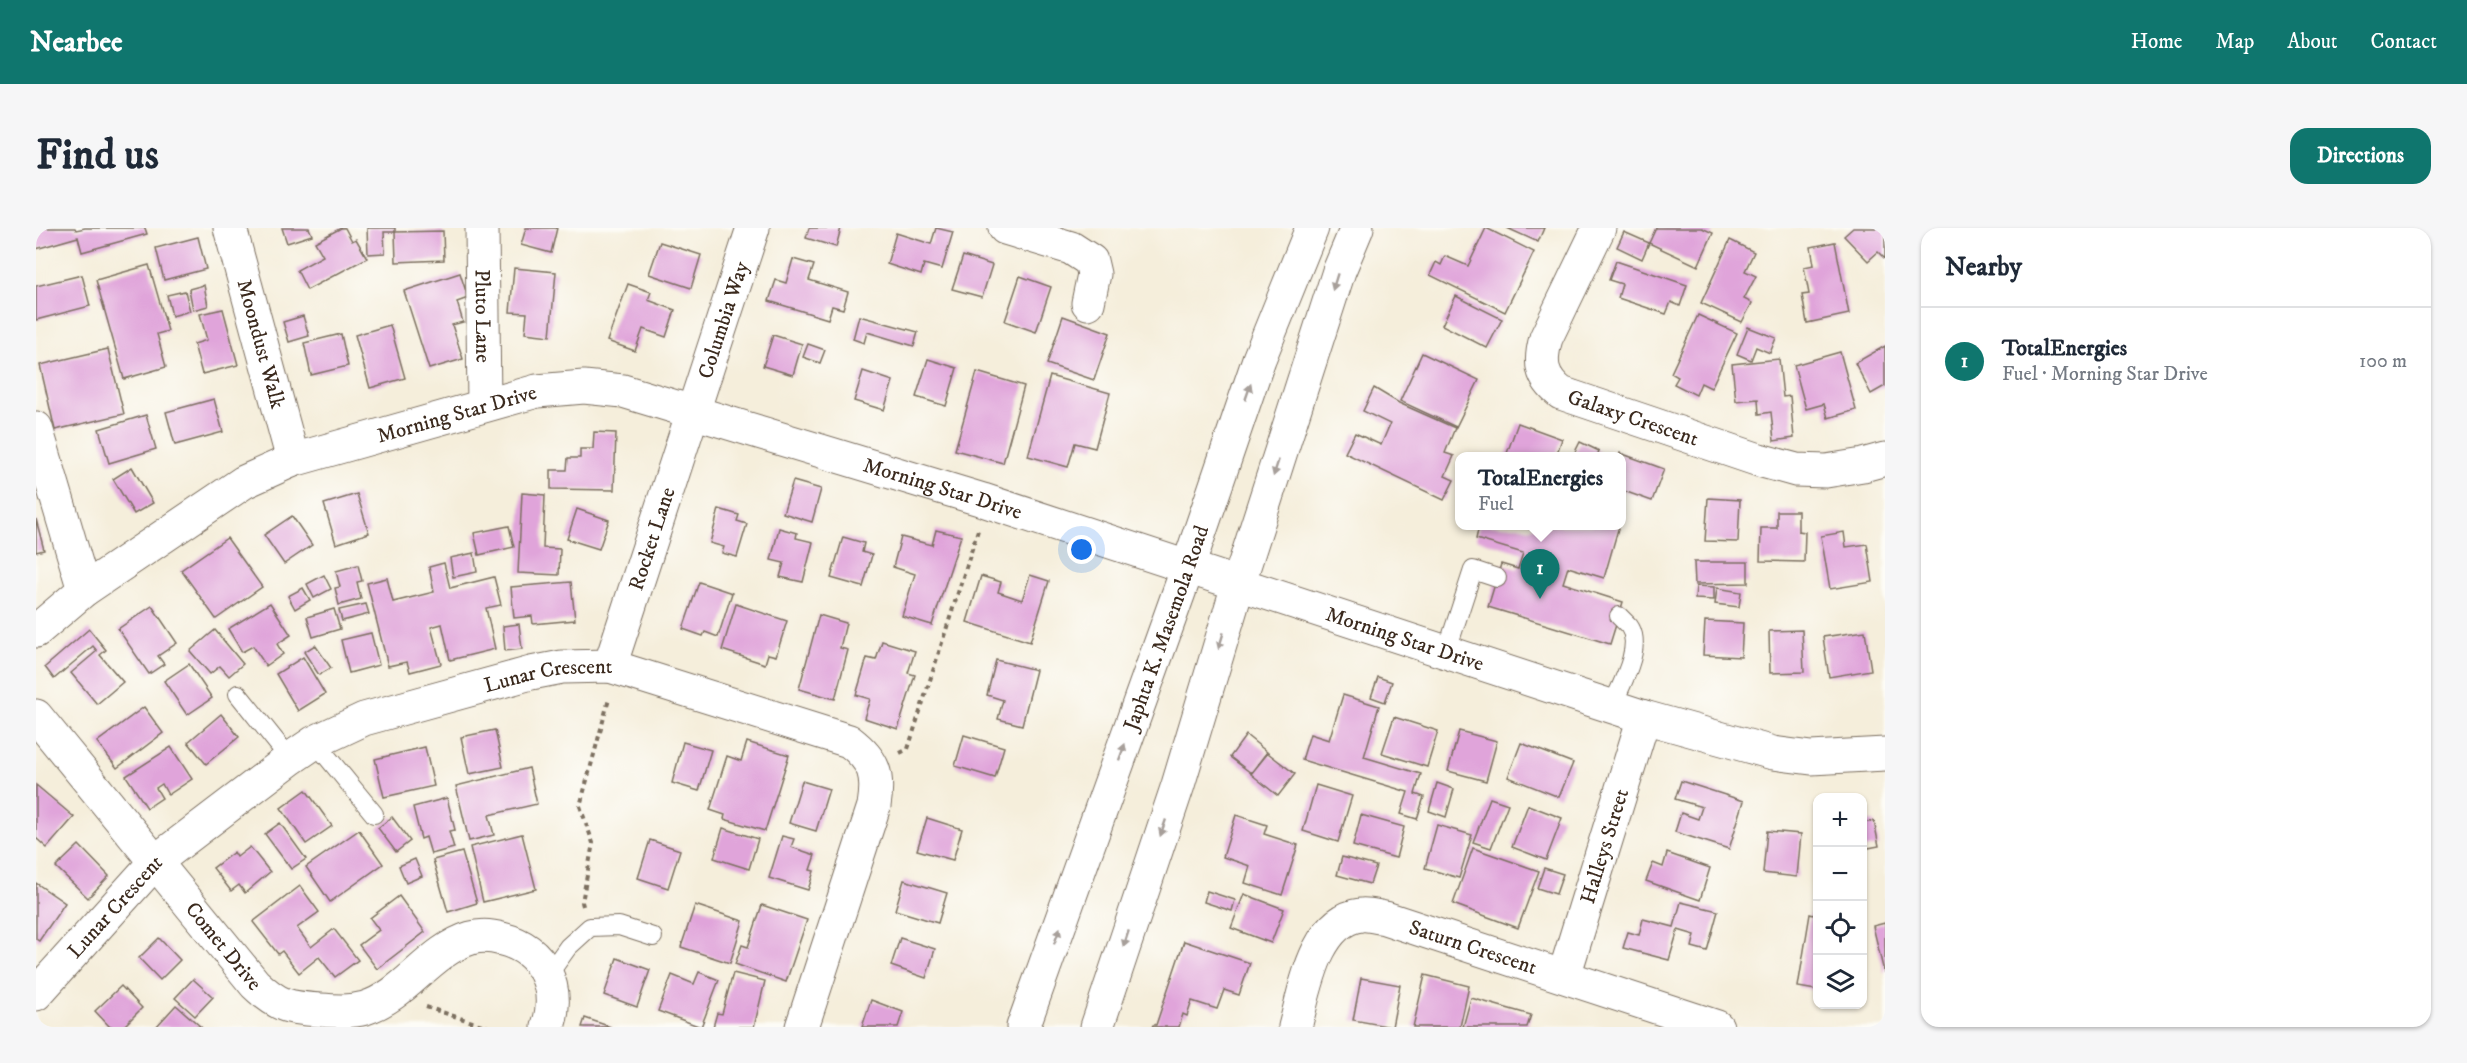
<!DOCTYPE html>
<html lang="en">
<head>
<meta charset="utf-8">
<style>
	:root { --surface:#fff; --page:#f6f6f7; --text:#1f2937; --muted:#747a83; --line:#e0e1e3; --accent:#0f766e }
	body { margin:0; font-family:"IM FELL DW Pica",serif; background:var(--page); color:var(--text) }
	.controls { position:absolute; right:18px; bottom:18px; display:grid; overflow:hidden; border-radius:12px; box-shadow:0 2px 4px #0004 }
	.controls button { width:54px; height:54px; display:grid; place-items:center; padding:0; border:0; border-bottom:2px solid var(--line); background:var(--surface); color:var(--text); font:30px sans-serif }
	.you { position:absolute; left:1046px; top:322px; width:21px; height:21px; margin:-15px; border:4px solid #fff; border-radius:50%; background:#1a73e8; box-shadow:0 0 0 9px #1a73e833 }
	.badge { display:grid; place-items:center; width:39px; height:39px; border-radius:50%; background:var(--accent); color:#fff; font-size:20px; font-weight:700 }
	.pin { position:absolute; translate:-50% -50px; filter:drop-shadow(0 2px 3px #0008) }
	.pin::after { content:''; position:absolute; top:32px; width:21px; height:18px; background:inherit; clip-path:polygon(0 0,100% 0,50% 100%) }
	.popup { position:absolute; left:1419px; top:224px; width:171px; height:78px; box-sizing:border-box; display:grid; place-content:center; border-radius:12px; background:var(--surface); filter:drop-shadow(0 2px 4px #0005); font-size:20px; white-space:nowrap; color:var(--muted) }
	.popup b { font-size:22px; color:var(--text) }
	.popup::after { content:''; position:absolute; left:50%; top:100%; margin-left:-12px; border:12px solid transparent; border-top-color:var(--surface) }
	.list { margin:0; padding:0; list-style:none }
	h2 { display:flex; justify-content:space-between; align-items:center; height:78px; margin:0; padding:0 24px; font-size:26px }
	h2 small { font-size:20px; font-weight:400; color:var(--muted) }
	.list li { display:grid; grid-template-columns:39px 1fr auto; gap:18px; align-items:center; box-sizing:border-box; height:108px; padding:0 24px; border-top:2px solid var(--line) }
	.list b { display:block; font-size:22px; white-space:nowrap }
	.list p { margin:0; font-size:20px; white-space:nowrap; color:var(--muted) }
	.list em { font-size:20px; font-style:normal; color:var(--muted) }
	.icon { flex:none; width:33px; height:33px; fill:none; stroke:currentColor; stroke-width:2; stroke-linecap:round; stroke-linejoin:round }
	.map { position:relative; flex:none; width:1849px; height:799px; overflow:hidden; border-radius:18px }
	header { display:flex; align-items:center; gap:36px; box-sizing:border-box; height:84px; padding:0 30px; background:var(--accent); color:#fff }
	header strong { font-size:28px }
	nav { display:flex; gap:33px; margin-inline-start:auto; font-size:21px }
	.intro { display:flex; align-items:center; justify-content:space-between; box-sizing:border-box; height:144px; padding:0 36px }
	h1 { margin:0; font-size:42px }
	.button { padding:15px 27px; border-radius:18px; background:var(--accent); color:#fff; font-size:21px; font-weight:700 }
	main { display:flex; gap:36px; padding:0 36px }
	aside { flex:1; background:var(--surface); border-radius:18px; box-shadow:0 2px 4px #0004 }
	.map>svg:first-child { display:block }
</style>
</head>
<body>
<header>
<strong>Nearbee</strong>
<nav><a>Home</a><a>Map</a><a>About</a><a>Contact</a></nav>
</header>
<div class="intro"><h1>Find us</h1><a class="button">Directions</a></div>
<main>
<div class="map">
<svg width="1849" height="799" viewBox="0 0 1849 799">
	<rect width="100%" height="100%" fill="#fdfcf7"/>
	<filter id="ink" filterUnits="userSpaceOnUse"><feTurbulence type="fractalNoise" baseFrequency=".0167" numOctaves="2"/><feDisplacementMap in="SourceGraphic" scale="12" xChannelSelector="R" yChannelSelector="G"/><feConvolveMatrix kernelMatrix="1 2 1 2 8 2 1 2 1" color-interpolation-filters="sRGB"/></filter>
	<filter id="wash" filterUnits="userSpaceOnUse"><feTurbulence type="fractalNoise" baseFrequency=".008" numOctaves="4" result="noise"/><feDisplacementMap in="SourceGraphic" scale="24" xChannelSelector="R" yChannelSelector="G"/><feGaussianBlur stdDeviation="1.35" result="paint"/><feColorMatrix in="noise" values="0 0 0 0 0 0 0 0 0 0 0 0 0 0 0 0 0 1.4 0 .05"/><feComposite in="paint" operator="in"/></filter>
	<g filter="url(#wash)">
		<rect width="100%" height="100%" fill="#f5eedb"/>
		<g id="blocks">
			<g fill="#e0a4da">
				<path d="M0 0H39L40 2 49 0H109L111 6 46 24 42 9 0 21Z"/>
				<path d="M246 0H273L276 7 251 15Z"/>
				<path d="M305 0H309L316 13 320 11 331 30 271 62 261 42 287 28 279 14Z"/>
				<path d="M331 0H359V4H348L349 25 332 26Z"/>
				<path d="M490 0H521L515 25 485 17Z"/>
				<path d="M773 0H805L800 19 770 10Z"/>
				<path d="M900 0 917 4 906 41 888 36 885 47 851 36 860 5 895 16Z"/>
				<path d="M1450 0 1498 24 1469 84 1394 47 1400 34 1405 37 1409 28 1432 38Z"/>
				<path d="M1471 0H1508L1502 14Z"/>
				<path d="M1620 0H1666L1677 5 1662 38 1613 15 1606 31 1581 19 1588 4 1613 15Z"/>
				<path d="M1817 0H1849V31L1842 24 1832 33 1808 8Z"/>
				<path d="M407 3 408 32 360 34 359 4Z"/>
				<path d="M162 9 170 41 128 52 120 20Z"/>
				<path d="M1694 12 1718 24 1709 43 1720 48 1708 71 1716 75 1706 94 1665 75Z"/>
				<path d="M624 14 665 27 655 60 613 46Z"/>
				<path d="M1799 14 1813 86 1771 95 1766 67 1773 66 1768 39 1778 37 1775 19Z"/>
				<path d="M927 28 956 37 946 69 916 61Z"/>
				<path d="M757 31 778 37 773 52 812 64 807 81 796 78 792 91 733 73 740 52 750 55Z"/>
				<path d="M1580 33 1651 57 1644 78 1635 74 1630 86 1582 70 1586 56 1573 52Z"/>
				<path d="M113 37 132 103 121 106 130 139 88 151 60 52Z"/>
				<path d="M478 40 520 44 514 108 489 105 491 85 474 84Z"/>
				<path d="M424 45 432 70 421 74 427 94 416 97 427 131 393 141 368 63Z"/>
				<path d="M46 47 54 78 0 92V58Z"/>
				<path d="M984 48 1015 59 1000 104 969 93Z"/>
				<path d="M592 56 615 64 612 72 639 82 630 109 607 101 599 123 571 113Z"/>
				<path d="M168 57 172 78 157 82 153 61Z"/>
				<path d="M149 63 154 83 136 88 131 67Z"/>
				<path d="M1420 68 1466 91 1451 120 1406 97Z"/>
				<path d="M187 81 202 137 166 146 158 116 171 112 164 86Z"/>
				<path d="M1662 87 1701 105 1675 160 1665 155 1660 167 1638 156 1642 149 1635 145Z"/>
				<path d="M267 88 273 108 253 114 247 94Z"/>
				<path d="M823 88 882 104 878 118 831 104 828 115 817 111Z"/>
				<path d="M1027 88 1074 105 1058 152 1011 136Z"/>
				<path d="M354 97 369 150 334 160 319 107Z"/>
				<path d="M1712 99 1740 110 1734 125 1720 119 1715 132 1701 126Z"/>
				<path d="M305 106 312 138 275 147 268 115Z"/>
				<path d="M737 107 766 116 757 147 727 138Z"/>
				<path d="M772 116 789 122 784 135 767 129Z"/>
				<path d="M1849 118V158L1835 166 1819 135Z"/>
				<path d="M72 121 88 186 19 202 4 137Z"/>
				<path d="M1804 124 1820 182 1792 190 1788 176 1770 181 1758 137Z"/>
				<path d="M1386 125 1443 152 1420 199 1364 173Z"/>
				<path d="M892 131 921 140 910 178 880 169Z"/>
				<path d="M1743 131 1747 169 1754 168 1758 210 1738 213 1735 184 1723 186 1722 171 1700 173 1696 136Z"/>
				<path d="M827 143 857 153 848 182 818 173Z"/>
				<path d="M941 144 988 158 967 235 919 222Z"/>
				<path d="M1014 148 1074 165 1059 220 1039 215 1032 239 992 228Z"/>
				<path d="M1338 160 1363 175 1419 200 1409 225 1418 228 1409 248 1418 252 1408 272 1309 225 1319 205 1345 217 1354 196 1327 183Z"/>
				<path d="M178 171 187 204 139 217 130 184Z"/>
				<path d="M110 187 120 221 73 235 63 201Z"/>
				<path d="M1482 195 1526 211 1520 228H1470Z"/>
				<path d="M558 204 580 205 578 262 515 261V242H531L532 230H544V221H557Z"/>
				<path d="M1544 214 1563 223 1561 228H1537Z"/>
				<path d="M1584 225 1628 241 1616 273 1585 262Z"/>
				<path d="M96 239 117 275 98 286 77 251Z"/>
				<path d="M757 253 785 261 776 294 747 285Z"/>
				<path d="M486 265 509 267 507 320 524 321 523 347 482 345Z"/>
				<path d="M321 266 333 305 300 316 288 276Z"/>
				<path d="M1672 270 1704 272 1702 314 1669 313Z"/>
				<path d="M541 281 573 292 563 321 531 311Z"/>
				<path d="M683 281 703 287 701 293 711 296 701 329 686 325 688 319 674 315Z"/>
				<path d="M1741 283H1762V303L1769 304 1768 334 1724 333 1725 300H1741Z"/>
				<path d="M256 288 276 317 248 336 228 307Z"/>
				<path d="M0 291 8 322 0 324Z"/>
				<path d="M473 298 478 319 443 327 438 305Z"/>
				<path d="M1443 298H1482L1495 301 1497 298H1583L1568 350 1532 339 1527 355 1587 374 1574 416 1452 379 1465 336 1482 341 1487 325 1440 311Z"/>
				<path d="M743 300 761 305 760 310 777 314 767 354 744 349 748 335 735 332Z"/>
				<path d="M900 302 925 308 896 397 866 388 879 346 857 339 865 309 896 317Z"/>
				<path d="M1808 304 1810 319 1831 316 1837 354 1794 361 1785 308Z"/>
				<path d="M807 309 828 315 826 324 836 327 827 359 795 350Z"/>
				<path d="M191 310 226 359 180 391 145 342Z"/>
				<path d="M438 325 441 344 417 349 414 330Z"/>
				<path d="M1658 334H1712V355L1659 356Z"/>
				<path d="M408 335 414 360 458 349 465 377 450 380 459 421 414 432 406 396 395 399 405 436 374 444 371 434 352 438 331 355 351 350 357 374 398 364 393 339Z"/>
				<path d="M322 337 326 353 321 354 325 371 303 377 299 360 304 359 300 343Z"/>
				<path d="M288 347 295 361 278 370 271 356Z"/>
				<path d="M994 347 1013 353 994 414 931 394 945 348 965 354 962 364 986 372Z"/>
				<path d="M535 354 539 392 497 396 496 388 478 390 475 359Z"/>
				<path d="M663 354 696 365 682 409 669 404 667 408 647 401Z"/>
				<path d="M1660 358 1678 359V372L1659 371Z"/>
				<path d="M267 360 274 372 259 381 252 368Z"/>
				<path d="M1681 360 1705 364 1703 379 1679 376Z"/>
				<path d="M234 375 255 407 241 416 247 426 230 438 217 418 206 424 192 401Z"/>
				<path d="M330 376 333 386 306 393 303 382Z"/>
				<path d="M700 376 751 393 740 428 732 426 729 436 686 422Z"/>
				<path d="M116 378 141 415 122 428 128 436 113 446 82 401Z"/>
				<path d="M298 381 304 401 277 409 271 389Z"/>
				<path d="M783 387 810 395 804 420 812 422 799 471 763 461Z"/>
				<path d="M1669 393 1707 395 1705 429 1667 427Z"/>
				<path d="M483 396 486 421 469 423 467 398Z"/>
				<path d="M53 401 70 422 64 427 87 454 61 476 35 445 61 423 57 418 18 451 9 439Z"/>
				<path d="M179 402 207 436 193 448 184 438 174 446 154 423Z"/>
				<path d="M1766 402 1768 444 1734 445 1733 403Z"/>
				<path d="M1829 403 1835 442 1793 449 1787 409Z"/>
				<path d="M335 405 343 437 313 445 305 412Z"/>
				<path d="M846 413 879 423 872 445 879 447 862 501 828 490 834 471 820 467 831 430 840 432Z"/>
				<path d="M279 417 295 440 283 447 268 424Z"/>
				<path d="M267 429 289 466 262 483 240 446Z"/>
				<path d="M960 432 1000 442 986 497 962 491 967 472 951 467Z"/>
				<path d="M153 436 176 470 151 487 128 453Z"/>
				<path d="M1342 449 1356 454 1349 474 1335 469Z"/>
				<path d="M1307 467 1343 478 1328 529 1385 546 1379 566 1388 569 1381 591 1365 586 1372 564 1266 532 1274 506 1293 512Z"/>
				<path d="M108 479 127 505 81 540 61 514Z"/>
				<path d="M185 486 203 509 170 536 152 514Z"/>
				<path d="M1358 489 1402 503 1391 539 1346 525Z"/>
				<path d="M459 502 467 539 433 546 425 509Z"/>
				<path d="M1423 503 1461 513 1450 553 1412 543Z"/>
				<path d="M928 507 968 519 959 550 919 538Z"/>
				<path d="M1210 507 1231 524 1215 545 1194 529Z"/>
				<path d="M647 514 675 522 663 563 636 555Z"/>
				<path d="M711 514 753 527 729 603 688 591 689 587 674 582 691 528 705 533Z"/>
				<path d="M1485 515 1537 535 1523 569 1472 549Z"/>
				<path d="M135 519 156 551 132 567 126 556 120 560 126 570 111 580 90 548Z"/>
				<path d="M389 519 398 558 348 569 339 531Z"/>
				<path d="M1232 525 1259 546 1242 568 1215 546Z"/>
				<path d="M493 540 501 576 453 587 458 607 433 613 420 558Z"/>
				<path d="M766 553 793 561 780 603 753 595Z"/>
				<path d="M1645 553 1708 573 1693 621 1639 604 1645 585 1662 591 1666 579 1639 571Z"/>
				<path d="M1401 555 1418 561 1410 589 1393 583Z"/>
				<path d="M0 557 38 589 11 620 0 610Z"/>
				<path d="M1280 557 1316 568 1302 614 1267 603Z"/>
				<path d="M270 562 296 598 270 616 245 580Z"/>
				<path d="M411 570 419 602 413 603 418 620 395 626 390 609 385 611 377 579Z"/>
				<path d="M1454 570 1472 576 1455 620 1437 614Z"/>
				<path d="M1492 577 1526 590 1510 632 1476 619Z"/>
				<path d="M1200 587 1231 597 1228 606 1262 617 1246 667 1209 655 1214 638 1187 629Z"/>
				<path d="M1325 587 1368 599 1360 630 1317 618Z"/>
				<path d="M356 589 374 613 360 624 342 600Z"/>
				<path d="M891 590 926 601 917 632 881 622Z"/>
				<path d="M1838 593 1843 618 1827 621 1826 595Z"/>
				<path d="M244 595 270 631 255 641 229 606Z"/>
				<path d="M1401 597 1436 607 1423 650 1389 640Z"/>
				<path d="M687 600 722 611 713 641 678 630Z"/>
				<path d="M323 602 347 636 294 674 270 639Z"/>
				<path d="M1731 603 1765 606 1761 649 1727 645Z"/>
				<path d="M486 606 500 661 447 674 434 619Z"/>
				<path d="M746 608 758 611 755 619 779 627 774 642 778 643 772 662 733 650Z"/>
				<path d="M614 612 644 622 632 660 602 650Z"/>
				<path d="M43 617 73 648 52 670 20 639Z"/>
				<path d="M214 619 234 644 209 665 203 657 195 663 177 640 198 624 201 629Z"/>
				<path d="M1437 620 1503 643 1482 700 1417 676Z"/>
				<path d="M426 624 441 675 412 684 397 632Z"/>
				<path d="M1631 625 1674 640 1664 672 1610 653 1617 635 1627 639Z"/>
				<path d="M1306 629 1340 638 1334 656 1301 647Z"/>
				<path d="M379 631 386 648 370 655 363 638Z"/>
				<path d="M1508 640 1527 646 1520 666 1501 660Z"/>
				<path d="M868 652 911 665 902 695 859 682Z"/>
				<path d="M0 655 29 675 3 713 0 711Z"/>
				<path d="M264 658 283 684 261 700 275 719 298 701 322 732 299 749 283 729 263 745 246 723 242 726 217 694Z"/>
				<path d="M1171 663 1199 672 1196 683 1168 674Z"/>
				<path d="M1208 666 1248 681 1235 715 1195 700Z"/>
				<path d="M363 668 389 704 341 741 323 717 343 702 334 690Z"/>
				<path d="M1645 674 1682 683 1671 723 1656 719 1659 707 1642 702 1633 732 1587 720 1592 704 1603 707 1607 691 1638 699Z"/>
				<path d="M659 677 707 693 694 735 645 719Z"/>
				<path d="M726 677 771 692 750 754 699 736 706 717 712 719Z"/>
				<path d="M1774 686 1782 688 1780 762 1762 759Z"/>
				<path d="M1849 695V744H1848L1837 698Z"/>
				<path d="M123 710 144 732 124 752 103 730Z"/>
				<path d="M864 710 899 721 890 750 855 738Z"/>
				<path d="M1148 713 1214 735 1203 767 1188 762 1181 781 1156 773 1151 788 1147 786 1143 799H1116L1117 797H1120Z"/>
				<path d="M581 730 614 742 601 779 568 767Z"/>
				<path d="M663 744 683 752 665 799 622 783 636 747 658 756Z"/>
				<path d="M697 745 729 753 718 799H677L681 785 686 786Z"/>
				<path d="M1389 747 1433 758 1424 799H1377Z"/>
				<path d="M1325 750 1364 757 1356 799 1317 792Z"/>
				<path d="M157 751 177 769 159 788 139 770Z"/>
				<path d="M85 758 106 780 87 799H74L59 783Z"/>
				<path d="M1435 770 1495 787 1491 799H1427Z"/>
				<path d="M835 772 867 784 862 799H826Z"/>
				<path d="M140 777 165 799H120Z"/>
				<path d="M549 790 575 799H546Z"/>
			</g>
		</g>
	</g>
	<g filter="url(#ink)">
		<use href="#blocks" fill-opacity="0" stroke="#7c6f60" stroke-width="1.5"/>
		<g fill="none" stroke-linecap="round" stroke-linejoin="round">
			<defs>
				<g id="service">
					<path d="M1410 425 1437 342 1461 350"/>
					<path d="M202 466 254 531"/>
					<path d="M1576 478C1584 459 1608 418 1593 398 1590 395 1586 391 1583 388"/>
					<path d="M279 514 338 586"/>
					<path d="M512 747 532 719 554 699 583 698 617 709"/>
				</g>
				<g id="minor">
					<path id="s1" d="M194 0 257 232"/>
					<path id="s2" d="M446 0 448 176"/>
					<path d="M969 0 1035 20 1055 33 1058 46 1052 75"/>
					<path id="s3" d="M1563 0 1510 110C1503 135 1505 149 1525 165L1723 232 1760 242 1790 243 1827 237 1849 231"/>
					<path d="M0 200 48 362"/>
					<path id="s4" d="M0 403 48 362 208 254 257 232 501 163 548 159 587 163 947 272 1608 489 1737 525 1775 530 1849 526"/>
					<path id="s5" d="M574 438 717 0"/>
					<path id="s6" d="M0 488 219 756C242 778 252 780 284 782 299 783 314 784 329 780 370 767 393 723 435 710 445 707 456 708 466 711 507 721 525 759 512 799"/>
					<path id="s7" d="M1528 748 1608 489"/>
					<path id="s8" d="M0 766 120 633 254 531 279 514 328 491 495 445 526 439 574 438 813 513C839 533 843 547 838 578L766 799"/>
					<path id="s9" d="M1259 799C1269 763 1279 692 1325 687 1332 686 1342 689 1349 690L1681 799"/>
				</g>
				<g id="secondary">
					<path id="s10" d="M987 799 1152 339 1223 131 1276 0"/>
					<path d="M1061 799 1142 557 1202 357 1303 43 1321 0"/>
				</g>
			</defs>
			<use href="#service" stroke="#7c6f60" stroke-width="20"/>
			<use href="#minor" stroke="#7c6f60" stroke-width="35"/>
			<use href="#secondary" stroke="#7c6f60" stroke-width="35"/>
			<g stroke="#7c6f60" stroke-width="4" stroke-dasharray="4.5 4.5" stroke-linecap="butt">
				<path d="M864 525 872 521 942 302"/>
				<path d="M547 678 546 674 557 615 544 578 573 471"/>
				<path d="M390 779 452 799"/>
			</g>
			<use href="#service" stroke="#fff" stroke-width="18"/>
			<use href="#minor" stroke="#fff" stroke-width="33"/>
			<use href="#secondary" stroke="#fff" stroke-width="33"/>
		</g>
		<defs><path id="oneway-solid" d="M-6-.8H1V-3.2L6.5 0L1 3.2V.8H-6Z" transform="scale(1.5)"/></defs>
		<g fill="#a79f9a">
			<use href="#oneway-solid" transform="translate(1299 54) rotate(107)"/>
			<use href="#oneway-solid" transform="translate(1212 164) rotate(-71)"/>
			<use href="#oneway-solid" transform="translate(1240 240) rotate(108)"/>
			<use href="#oneway-solid" transform="translate(1185 413) rotate(107)"/>
			<use href="#oneway-solid" transform="translate(1086 524) rotate(-70)"/>
			<use href="#oneway-solid" transform="translate(1127 600) rotate(109)"/>
			<use href="#oneway-solid" transform="translate(1021 708) rotate(-70)"/>
			<use href="#oneway-solid" transform="translate(1090 711) rotate(108)"/>
		</g>
	</g>
	<g text-anchor="middle" stroke-width="4.5" stroke-linejoin="round" paint-order="stroke">
		<g font-size="21" fill="#3b2a1e" stroke="#fdfcf7">
			<text dy="7" stroke="none"><textPath href="#s2" startOffset="88">Pluto Lane</textPath></text>
			<text dy="7" stroke="none"><textPath href="#s5" startOffset="364">Columbia Way</textPath></text>
			<text dy="7" stroke="none"><textPath href="#s1" startOffset="120">Moondust Walk</textPath></text>
			<text dy="7" stroke="none"><textPath href="#s4" startOffset="480">Morning Star Drive</textPath></text>
			<text dy="7" stroke="none"><textPath href="#s3" startOffset="260">Galaxy Crescent</textPath></text>
			<text dy="7" stroke="none"><textPath href="#s4" startOffset="984">Morning Star Drive</textPath></text>
			<text dy="7" stroke="none"><textPath href="#s5" startOffset="134">Rocket Lane</textPath></text>
			<text dy="7" stroke="none"><textPath href="#s10" startOffset="424">Japhta K. Masemola Road</textPath></text>
			<text dy="7" stroke="none"><textPath href="#s4" startOffset="1470">Morning Star Drive</textPath></text>
			<text dy="7" stroke="none"><textPath href="#s8" startOffset="622">Lunar Crescent</textPath></text>
			<text dy="7" stroke="none"><textPath href="#s7" startOffset="136">Halleys Street</textPath></text>
			<text dy="7" stroke="none"><textPath href="#s8" startOffset="118">Lunar Crescent</textPath></text>
			<text dy="7" stroke="none"><textPath href="#s6" startOffset="297">Comet Drive</textPath></text>
			<text dy="7" stroke="none"><textPath href="#s9" startOffset="255">Saturn Crescent</textPath></text>
		</g>
	</g>
</svg>
<div class="controls">
<button>+</button>
<button>−</button>
<button><svg class="icon" aria-label="locate" viewBox="0 0 24 24"><circle cx="12" cy="12" r="6"/><path d="M12 2v4M12 18v4M2 12h4M18 12h4"/></svg></button>
<button><svg class="icon" aria-label="layers" viewBox="0 0 24 24"><path d="M12 4l9 5-9 5-9-5zM3 14l9 5 9-5"/></svg></button>
</div>
<div class="you"></div>
<div class="pin badge" style="left:1504px;top:371px">1</div>
<div class="popup"><b>TotalEnergies</b>Fuel</div>
</div>
<aside>
<h2>Nearby<small></small></h2>
<ul class="list">
<li><span class="badge">1</span><div><b>TotalEnergies</b><p>Fuel · Morning Star Drive</p></div><em>100 m</em></li>
</ul>
</aside>
</main>
</body>
</html>
